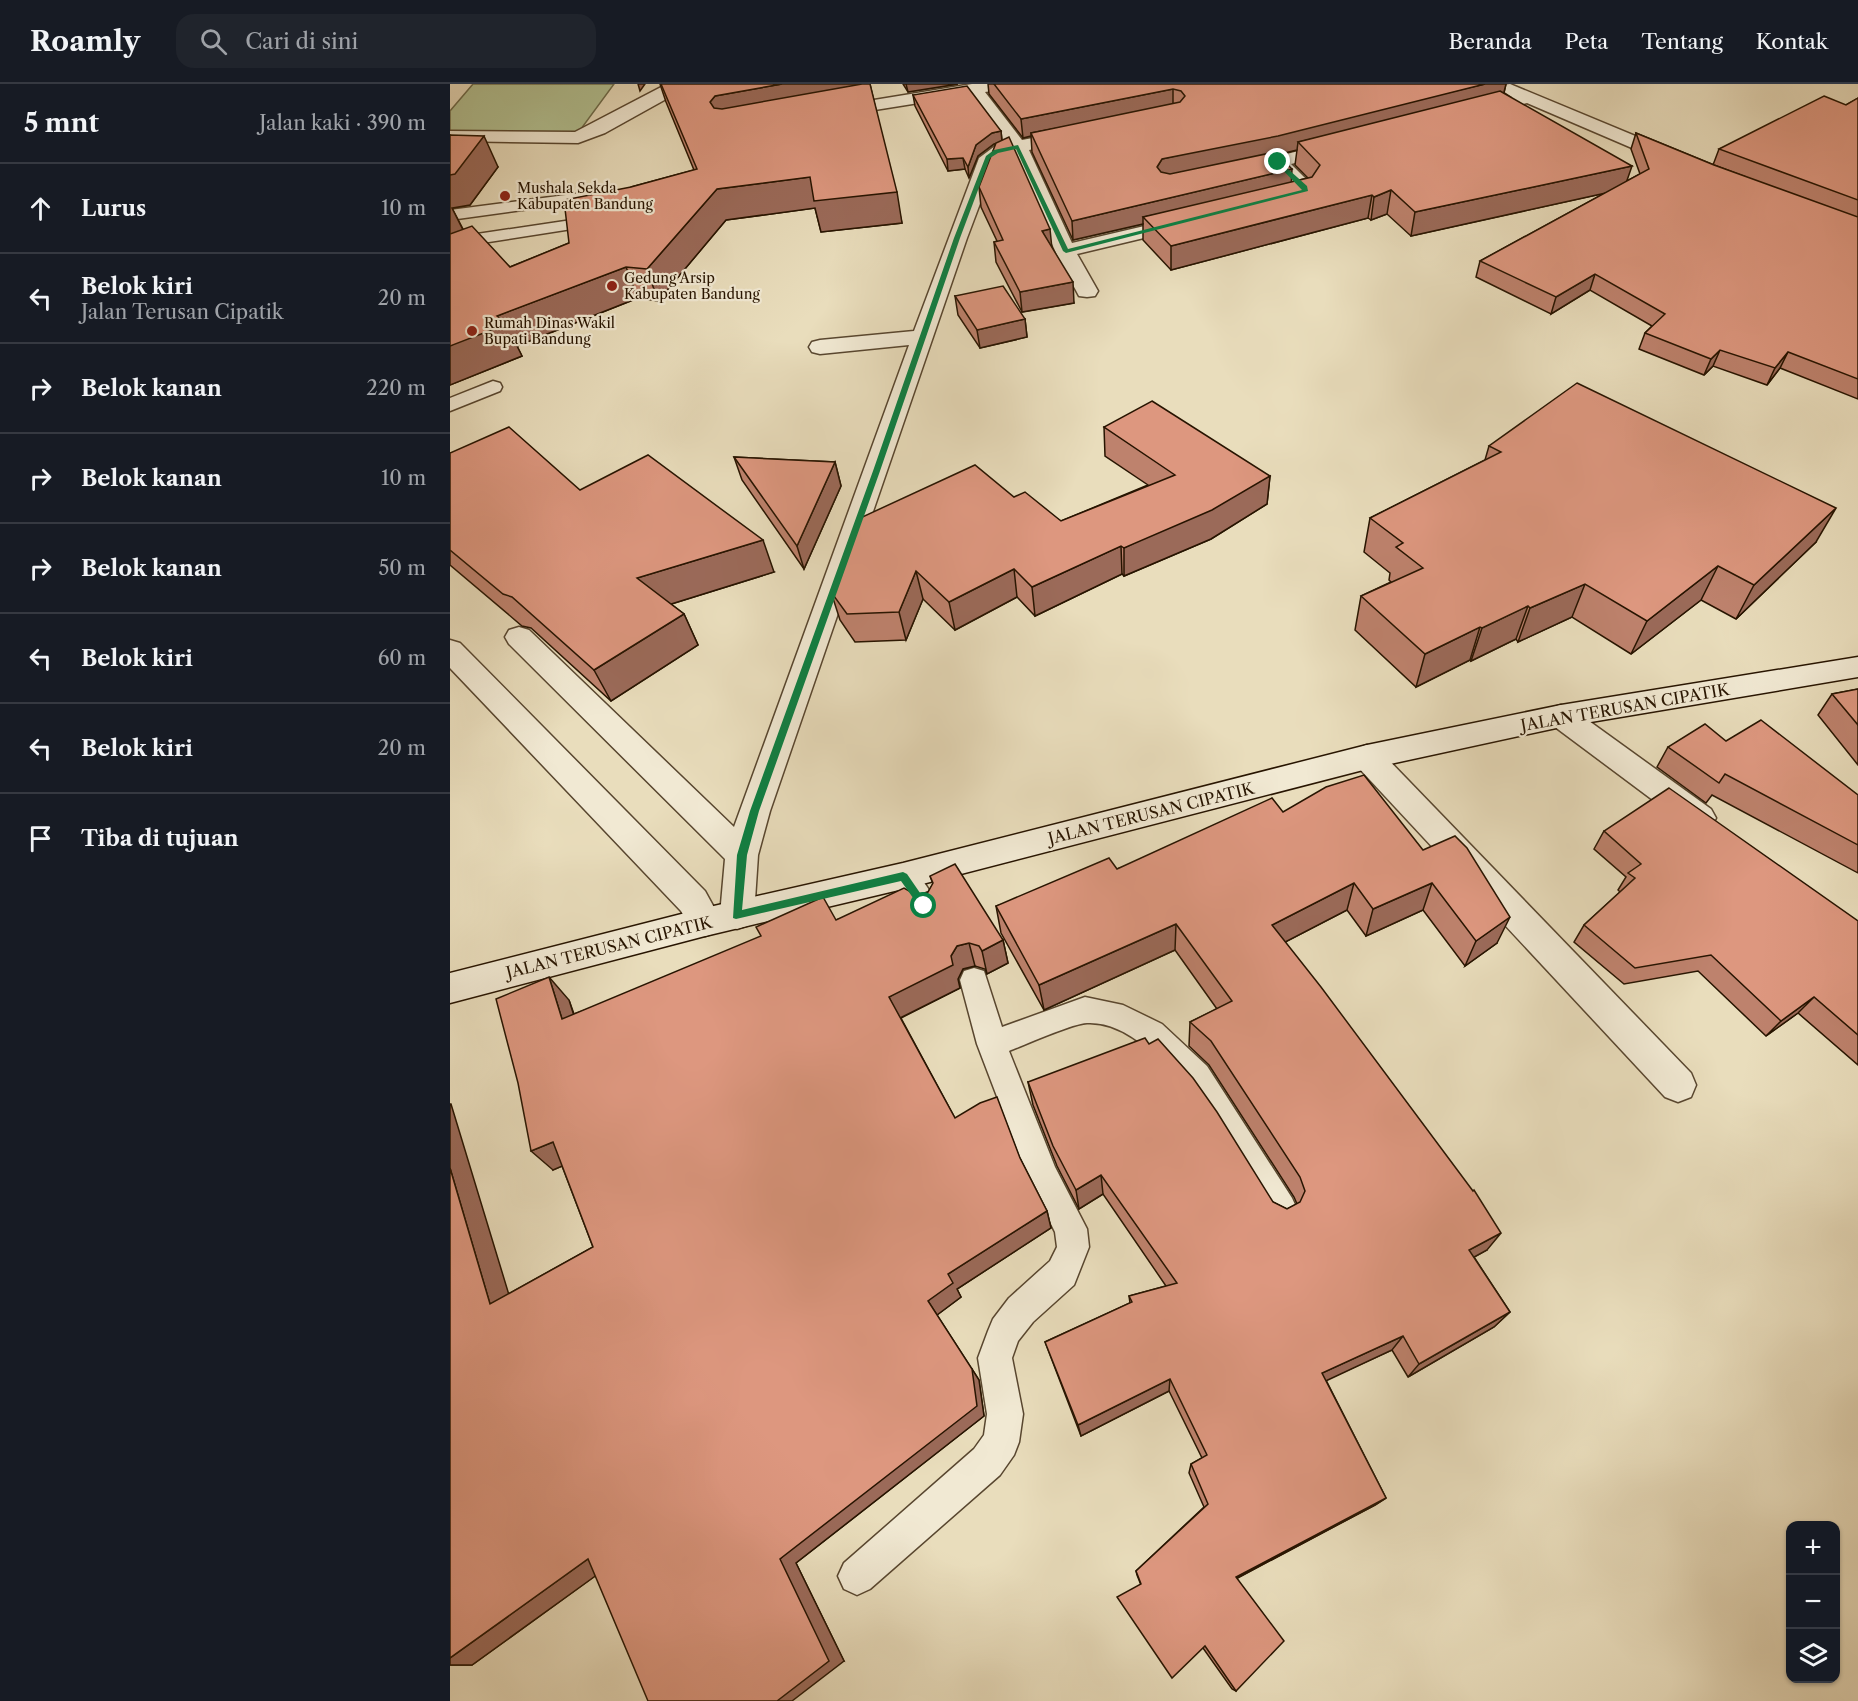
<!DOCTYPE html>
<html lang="id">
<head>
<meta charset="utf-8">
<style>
	:root { --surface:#171b24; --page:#20242c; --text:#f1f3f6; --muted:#9ea1a6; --line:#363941 }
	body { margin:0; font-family:"Libre Caslon Text",serif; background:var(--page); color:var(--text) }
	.controls { position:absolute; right:18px; bottom:18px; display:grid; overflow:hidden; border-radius:12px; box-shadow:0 2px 4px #0004 }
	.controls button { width:54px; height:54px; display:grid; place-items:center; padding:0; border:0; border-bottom:2px solid var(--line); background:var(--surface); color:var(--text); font:30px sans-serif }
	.stop { position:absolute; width:18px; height:18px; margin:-14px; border:4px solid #0b8043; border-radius:50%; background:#fff }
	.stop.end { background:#0b8043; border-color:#fff; box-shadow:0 2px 6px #0008 }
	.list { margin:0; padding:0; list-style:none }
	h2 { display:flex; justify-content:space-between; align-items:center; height:78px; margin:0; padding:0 24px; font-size:26px }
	h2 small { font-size:20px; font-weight:400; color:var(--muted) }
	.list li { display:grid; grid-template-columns:39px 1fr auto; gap:18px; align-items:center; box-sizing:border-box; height:90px; padding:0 24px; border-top:2px solid var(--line) }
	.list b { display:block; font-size:22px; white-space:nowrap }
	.list p { margin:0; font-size:20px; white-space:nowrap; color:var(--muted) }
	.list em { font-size:20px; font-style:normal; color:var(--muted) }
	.icon { flex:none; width:33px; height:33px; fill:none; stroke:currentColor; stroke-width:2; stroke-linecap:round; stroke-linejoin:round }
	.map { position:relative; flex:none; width:1408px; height:1617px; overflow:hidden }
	header { display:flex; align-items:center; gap:36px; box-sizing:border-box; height:84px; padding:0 30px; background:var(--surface); border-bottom:2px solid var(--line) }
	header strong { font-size:28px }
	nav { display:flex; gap:33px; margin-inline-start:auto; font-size:21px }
	.search { width:420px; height:54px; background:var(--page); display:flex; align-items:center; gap:15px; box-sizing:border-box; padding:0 21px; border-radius:18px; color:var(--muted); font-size:22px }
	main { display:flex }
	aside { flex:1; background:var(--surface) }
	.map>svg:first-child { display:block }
</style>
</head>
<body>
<header>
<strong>Roamly</strong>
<div class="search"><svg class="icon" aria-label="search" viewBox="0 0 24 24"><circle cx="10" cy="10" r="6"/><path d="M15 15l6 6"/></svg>Cari di sini</div>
<nav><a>Beranda</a><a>Peta</a><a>Tentang</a><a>Kontak</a></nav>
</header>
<main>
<aside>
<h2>5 mnt<small>Jalan kaki · 390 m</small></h2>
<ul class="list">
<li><svg class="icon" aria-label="ahead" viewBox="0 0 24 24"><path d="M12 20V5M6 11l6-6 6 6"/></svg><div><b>Lurus</b></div><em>10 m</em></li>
<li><svg class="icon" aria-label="left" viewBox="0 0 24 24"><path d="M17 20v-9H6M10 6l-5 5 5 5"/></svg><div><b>Belok kiri</b><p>Jalan Terusan Cipatik</p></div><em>20 m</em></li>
<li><svg class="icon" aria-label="right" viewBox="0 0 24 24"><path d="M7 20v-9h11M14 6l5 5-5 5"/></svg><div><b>Belok kanan</b></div><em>220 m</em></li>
<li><svg class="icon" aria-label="right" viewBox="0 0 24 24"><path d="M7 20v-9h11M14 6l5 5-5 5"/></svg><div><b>Belok kanan</b></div><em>10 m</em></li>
<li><svg class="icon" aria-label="right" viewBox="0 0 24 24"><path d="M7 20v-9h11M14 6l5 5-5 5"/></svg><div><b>Belok kanan</b></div><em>50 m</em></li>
<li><svg class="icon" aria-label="left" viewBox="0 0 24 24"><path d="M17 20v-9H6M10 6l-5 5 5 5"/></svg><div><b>Belok kiri</b></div><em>60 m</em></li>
<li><svg class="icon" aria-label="left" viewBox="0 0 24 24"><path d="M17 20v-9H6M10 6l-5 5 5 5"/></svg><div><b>Belok kiri</b></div><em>20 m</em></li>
<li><svg class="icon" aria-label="arrive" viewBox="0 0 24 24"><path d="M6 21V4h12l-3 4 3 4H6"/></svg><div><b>Tiba di tujuan</b></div></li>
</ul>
</aside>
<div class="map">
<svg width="1408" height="1617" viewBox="0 0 1408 1617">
	<rect width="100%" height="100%" fill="#e9ddbc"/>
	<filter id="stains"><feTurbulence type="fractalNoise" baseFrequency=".00333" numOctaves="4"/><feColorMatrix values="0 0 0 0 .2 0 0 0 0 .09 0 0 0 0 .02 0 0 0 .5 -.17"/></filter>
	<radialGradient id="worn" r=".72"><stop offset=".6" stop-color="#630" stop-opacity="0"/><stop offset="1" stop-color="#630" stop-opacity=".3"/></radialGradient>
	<path fill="#b3c293" stroke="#6d6b4a" stroke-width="1.5" d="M23 0H164L128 49 0 47V27Z"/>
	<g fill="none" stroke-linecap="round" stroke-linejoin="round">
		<defs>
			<g id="lane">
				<path d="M139 108 145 110 147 113 145 116 0 136V126Z"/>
				<path d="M135 134 141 136 143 139 141 142 0 164V154Z"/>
				<path d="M43 297 50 299 52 303 50 307 0 327V314Z"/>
				<path d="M453 781C469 786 480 807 488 822L484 830C480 831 477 833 474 833 462 833 445 802 440 792L444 784Z"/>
				<path d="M524 884 534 887 552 943 635 913 673 921 712 940 757 982 842 1114 847 1125 842 1136 831 1141 820 1136C785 1081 712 935 637 939 621 940 577 960 559 967L605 1083 637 1145 639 1163 624 1201 583 1238 568 1257 562 1274 573 1330 569 1358 564 1371 550 1391 420 1505 407 1511 394 1505 388 1492 394 1479 524 1365 534 1351 537 1330 528 1274 538 1247 543 1235 559 1214 600 1177 607 1163 605 1148 577 1091 527 960 510 896 514 887Z"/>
			</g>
			<g id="street">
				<path d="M217 0H239L236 4 155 49 128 59 0 57V47L125 48Z"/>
				<path d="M522 0H564L561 4 535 8 572 56 625 46 631 47 634 51 631 55 579 66 622 159 737 132 744 134 747 138 744 142 627 170 648 207 645 212 637 213 629 212 607 171 562 70 546 77 517 154 320 727 308 771 304 831 299 841 287 845 275 841 270 831 275 775 59 560 55 553 59 546 69 543 79 546 284 743 459 261 370 270 362 268 359 263 362 258 370 256 464 247 529 74 545 62 556 60 519 11 381 33 375 32 372 28 375 24 381 23Z"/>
				<path d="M1060 0 1231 71 1233 75 1231 79H1217L1077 19 1022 33 1016 32 1013 28 1016 24 1062 13 1050 5 1053 1Z"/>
				<path d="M888 57 895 59 897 63 895 67 841 80 865 104 862 111 825 122 818 120 815 116 818 112 844 104 821 82 819 78 821 74Z"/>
				<path d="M0 556 10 559 255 807 272 838 267 848 255 852 243 848 231 827 0 584Z"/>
				<path d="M1111 621 1121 624 1261 725 1266 734 1261 743 1250 746 1239 743 1101 640 1096 632 1101 624Z"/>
				<path d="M917 661 928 665 1241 989 1246 1001 1241 1013 1228 1018 1215 1013 906 681 902 673 906 665Z"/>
			</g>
			<path id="secondary" d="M1408 573V593L1111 643 917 685 453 805 255 852 0 919V889L255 824 453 779 917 661 1111 621Z"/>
		</defs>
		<use href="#lane" stroke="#58462f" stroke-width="3"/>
		<use href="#street" stroke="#58462f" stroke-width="3"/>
		<use href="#secondary" stroke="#271400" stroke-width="3"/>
		<use href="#lane" fill="#f1e9d3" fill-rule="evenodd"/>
		<use href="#street" fill="#f1e9d3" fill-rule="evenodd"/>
		<use href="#secondary" fill="#f1e9d3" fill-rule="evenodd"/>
	</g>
	<g fill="#be826d" stroke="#271400" stroke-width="1.5" fill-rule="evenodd">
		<path d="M210 0H420L452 139 371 148 365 124 276 136 208 217 188 214 67 262 72 272 0 301V51L48 83 20 121 2 124 13 145 60 183 119 159 181 103 244 86 216 18Z"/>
		<path d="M453 0H508L458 8Z"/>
		<path d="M538 0H1056L1054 9 1177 97 1190 90 1181 65 1186 49 1264 81 1296 93 1263 81 1269 65 1396 21 1408 14V315L1330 284 1317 301 1263 282 1254 291 1189 265 1195 249 1202 242 1140 206 1101 230 1026 193 1030 177 1155 109 961 152 937 130 921 136 918 134 721 186 693 156V140L623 156 582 68 581 52 573 54 539 10ZM847 66 845 81 858 94 841 98 827 71Z"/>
		<path d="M463 11 551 47 552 56 602 163 624 219 572 228 546 178 544 158 547 157 531 123 529 103 546 60H544L528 72 519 94 515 85 498 87 465 22Z"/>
		<path d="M505 212 575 235 577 253 530 264 508 231Z"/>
		<path d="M654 343 820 392 817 420 761 455 674 492 672 490 585 532 567 513 505 546 473 515 456 556 405 558 390 536 381 508 564 413 611 437 698 401 655 372Z"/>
		<path d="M1039 362 1366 458 1286 535 1251 516 1181 570 1122 533 1068 558 1066 555 1021 577 1020 576 966 603 905 546 911 512 941 498 939 496 940 489 914 468 920 434 1035 376Z"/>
		<path d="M0 369 130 406 324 488 221 520 234 530 248 561 161 617 81 544 72 542 0 481Z"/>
		<path d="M284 373 385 378 391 402 354 485 292 396Z"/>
		<path d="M1408 605V681L1368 631 1382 610Z"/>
		<path d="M1276 657 1408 711V789L1262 711 1256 719 1207 683 1218 663Z"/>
		<path d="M833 728 973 766 1047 859 1015 882 973 826 916 852 897 826 835 858 1037 1166 1024 1173 1060 1228 1044 1243 958 1293 942 1266 876 1296 936 1414 925 1421 787 1494 786 1607 782 1605 753 1564 691 1501 687 1491 686 1487 754 1423 739 1389 741 1380 752 1374 719 1307 631 1352 595 1258 680 1219 679 1212 716 1202 653 1110 629 1125 607 1082 583 1021 578 998 823 1118 837 1125 847 1120 844 1113 759 981 739 962 740 938 767 925 725 866 594 926 551 849 546 822 667 785Z"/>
		<path d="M1154 747 1408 837V981L1348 929 1316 952 1248 887 1174 900 1124 858 1134 841 1170 808 1168 806 1176 793 1144 765Z"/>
		<path d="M480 792 553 856 558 879 537 890 535 885 525 882 513 885 508 895 510 904 451 934 505 1034 570 1074 597 1127 601 1144 507 1205 511 1213 487 1231 529 1296 534 1332 346 1479 394 1577 145 1492 22 1581H0V1020L58 1210 143 1163 112 1082 103 1086 119 916 124 930 386 836 478 808 483 800Z"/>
	</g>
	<g fill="#9b6a59" stroke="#271400" stroke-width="1.5">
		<path d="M188 0H195L190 7Z"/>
		<path d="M332 0H419L269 48 260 18 265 12Z"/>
		<path d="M456 0H508L458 8Z"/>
		<path d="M1035 0H1056L1053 12 848 58 847 66 826 71 712 94 707 83 712 75Z"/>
		<path d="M723 5V23L581 49V52L573 54 571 35Z"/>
		<path d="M551 47 552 58 544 60 528 72 519 94 518 83 526 61 542 49Z"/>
		<path d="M34 52 48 83 20 121 2 124 15 150 0 152V91Z"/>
		<path d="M513 74 515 85 498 87 497 75Z"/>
		<path d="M1182 82 1174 105 961 152 965 128Z"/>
		<path d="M842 85 841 104 693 133V140L623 156 622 137Z"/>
		<path d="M360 93 447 108 452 139 371 148 365 124 276 136 208 217 197 185 267 105Z"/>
		<path d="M941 106 937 130 921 136 924 113Z"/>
		<path d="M922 111 918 134 721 186V162Z"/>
		<path d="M600 145 602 165 592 147Z"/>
		<path d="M176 183 188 214 67 262 72 272 0 301V262L47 232Z"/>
		<path d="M1145 190 1140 206 1101 230 1106 213Z"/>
		<path d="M623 198 624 219 572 228 570 208Z"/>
		<path d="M575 235 577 253 530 264 527 246Z"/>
		<path d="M1270 266 1263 282 1254 291 1261 275Z"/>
		<path d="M1338 268 1330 284 1317 301 1325 284Z"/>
		<path d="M385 378 391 402 354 485 347 462Z"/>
		<path d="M820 392 817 420 761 455 674 492V464Z"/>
		<path d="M1386 424 1366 458 1286 535 1304 501Z"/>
		<path d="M313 456 324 488 202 526 187 494Z"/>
		<path d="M671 462 672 490 585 532 582 503Z"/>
		<path d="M1268 482 1251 516 1181 570 1197 537Z"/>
		<path d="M564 485 567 513 505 546 499 518Z"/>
		<path d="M466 487 473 515 456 556 449 528Z"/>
		<path d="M1135 500 1122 533 1068 558 1080 524Z"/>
		<path d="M1078 522 1066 555 1021 577 1032 544Z"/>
		<path d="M234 530 248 561 161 617 144 586Z"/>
		<path d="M1030 543 1020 576 966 603 975 570Z"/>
		<path d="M904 799 897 826 818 867 822 841Z"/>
		<path d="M982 799 973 826 916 852 923 825Z"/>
		<path d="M1060 833 1047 859 1015 882 1026 857Z"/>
		<path d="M726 840 725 866 594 926 589 901Z"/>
		<path d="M553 856 558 879 537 890 532 867Z"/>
		<path d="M519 859 525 882 513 885 508 895 510 904 448 935 439 913 501 872 507 862Z"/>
		<path d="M99 893 119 916 132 957 112 935Z"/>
		<path d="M1364 913 1348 929 1316 952 1331 937Z"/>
		<path d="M0 1020H1L66 1234 40 1220 0 1084Z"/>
		<path d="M103 1058 124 1077 103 1086 81 1067Z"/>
		<path d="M651 1091 653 1110 629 1125 626 1106Z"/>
		<path d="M597 1127 601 1144 507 1205 511 1213 487 1231 478 1217 498 1190Z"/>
		<path d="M1051 1149 1037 1166 1006 1183 1019 1166Z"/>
		<path d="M1060 1228 1044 1243 958 1293 969 1280Z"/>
		<path d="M953 1252 942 1266 865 1302 872 1289Z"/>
		<path d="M522 1285 529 1296 534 1332 346 1479 394 1577 342 1617H327L330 1475Z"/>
		<path d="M720 1295 719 1307 631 1352 628 1341Z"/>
		<path d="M936 1414 925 1421 782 1497 786 1493Z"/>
		<path d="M138 1475 162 1480 22 1581H0V1574Z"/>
	</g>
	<g fill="#dd977f" stroke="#271400" stroke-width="1.5">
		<path d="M211 0H332L265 12 260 18 264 24 272 25 412 0H420L447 108 364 117 360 93 267 105 197 185 176 183 47 232 57 240 0 262V150L22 142 60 183 119 159 114 116 181 103 247 85Z"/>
		<path d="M544 0H1035L828 52 712 75 707 83 711 88 720 90 825 68 842 85 622 137 581 49 730 18 735 12 731 7 723 5 571 35Z"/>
		<path d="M517 2 551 47 542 49 526 61 518 83 513 74 497 75 463 11Z"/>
		<path d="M1050 7 1182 82 965 128 941 106 924 113 922 111 721 162 693 133 862 93 870 81 848 58Z"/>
		<path d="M1374 12 1396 21 1408 14V116L1269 65Z"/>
		<path d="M1186 49 1264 81 1408 133V295L1338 268 1325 284 1270 266 1261 275 1195 249 1215 230 1145 190 1106 213 1030 177 1199 85Z"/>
		<path d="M0 51 34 52 5 90 0 91Z"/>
		<path d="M559 53 600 145 592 147 623 198 570 208 544 158 553 156 529 103 546 59Z"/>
		<path d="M553 202 575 235 527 246 505 212Z"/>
		<path d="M1127 299 1386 424 1304 501 1268 482 1197 537 1135 500 1080 524 1078 522 1032 544 1030 543 975 570 911 512 973 484 946 463 953 459 920 434 1051 368 1039 362Z"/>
		<path d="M702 317 820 392 762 426 674 464 671 462 582 503 564 485 499 518 466 487 449 528 397 530 381 508 408 435 525 381 564 413 575 408 611 437 725 391 654 343Z"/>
		<path d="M59 343 130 406 198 371 313 456 187 494 234 530 144 586 62 513 53 510 0 466V369Z"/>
		<path d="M284 373 385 378 347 462Z"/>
		<path d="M1408 605V641L1382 610Z"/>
		<path d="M1311 636 1408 711V761L1275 690 1269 699 1218 663 1255 640 1276 657Z"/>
		<path d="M914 691 973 766 1005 752 1017 764 1060 833 1026 857 982 799 923 825 904 799 822 841 871 903 1023 1107 1024 1106 1051 1149 1019 1166 1060 1228 969 1280 953 1252 872 1289 936 1414 786 1493 834 1557 786 1607 755 1562 722 1594 667 1513 691 1500 686 1487 758 1420 741 1380 757 1371 720 1295 628 1341 595 1258 682 1218 679 1212 727 1199 651 1091 626 1106 603 1062 578 998 695 954 699 960 708 955 743 994 767 1028 823 1118 837 1125 850 1118 855 1107 850 1093 761 957 740 938 782 917 726 840 589 901 546 822 659 774 667 785 822 714 833 728 876 703Z"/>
		<path d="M1219 704 1408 837V951L1364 913 1331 937 1261 871 1185 884 1134 841 1185 794 1178 789 1191 780 1154 747Z"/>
		<path d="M505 780 553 856 532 867 529 862 519 859 507 862 501 872 503 881 439 913 505 1034 530 1019 547 1013 570 1074 597 1127 498 1190 503 1199 478 1217 522 1285 527 1322 330 1475 379 1577 327 1617H198L138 1475 0 1574V1084L40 1220 143 1163 103 1058 81 1067 68 999 46 915 99 893 112 935 311 852 306 843 373 813 386 836 454 804 466 811 478 808 483 799 480 792Z"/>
	</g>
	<path fill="#0b8043" d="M568 61 618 165 852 106 826 79 828 76 857 102 858 107 616 169 613 167 566 65 548 69 540 74 510 154 430 387 309 727 297 771 292 826 453 788 457 790 479 822 478 825H471L451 797 286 835 283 834 287 771 300 727 423 387 504 154 536 72 544 66Z"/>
	<g fill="#8f2418" stroke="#f1e9d3" stroke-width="2">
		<circle cx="55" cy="112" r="6"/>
		<circle cx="162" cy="202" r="6"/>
		<circle cx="22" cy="247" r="6"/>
	</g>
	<g text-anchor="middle" stroke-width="4.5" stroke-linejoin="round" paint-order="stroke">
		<g font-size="14" fill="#271400" stroke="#f1e9d3" text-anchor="start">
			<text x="67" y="109">Mushala Sekda<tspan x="67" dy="16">Kabupaten Bandung</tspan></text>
			<text x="174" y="199">Gedung Arsip<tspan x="174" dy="16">Kabupaten Bandung</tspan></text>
			<text x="34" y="244">Rumah Dinas Wakil<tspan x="34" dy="16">Bupati Bandung</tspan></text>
		</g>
		<g font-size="16" fill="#271400" stroke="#f1e9d3">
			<text transform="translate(1175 623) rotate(-10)" y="6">JALAN TERUSAN CIPATIK</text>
			<text transform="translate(701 729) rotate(-14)" y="6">JALAN TERUSAN CIPATIK</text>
			<text transform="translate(159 863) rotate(-14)" y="6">JALAN TERUSAN CIPATIK</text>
		</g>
	</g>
	<rect width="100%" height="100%" filter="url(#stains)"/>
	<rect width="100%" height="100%" fill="url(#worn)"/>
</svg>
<div class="controls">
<button>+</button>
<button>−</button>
<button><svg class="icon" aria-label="layers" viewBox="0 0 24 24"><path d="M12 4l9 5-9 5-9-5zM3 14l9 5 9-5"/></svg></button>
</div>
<div class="stop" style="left:474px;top:822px"></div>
<div class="stop end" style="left:828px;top:78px"></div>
</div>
</main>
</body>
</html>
